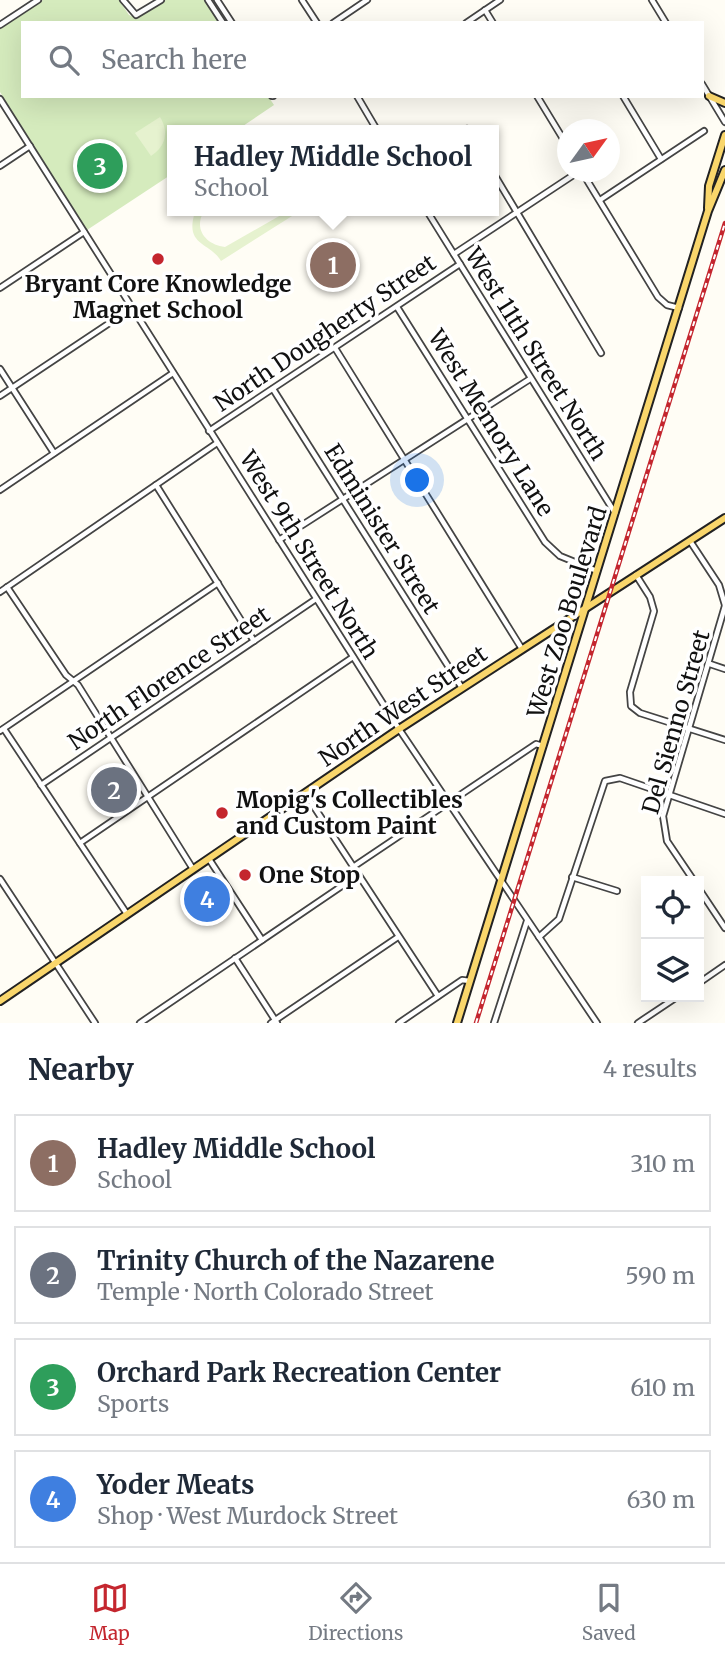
<!DOCTYPE html>
<html lang="en">
<head>
<meta charset="utf-8">
<style>
	:root { --surface:#fff; --page:#f2f2f3; --text:#1f2937; --muted:#747a83; --line:#e0e1e3; --accent:#c4262e }
	body { margin:0; font-family:Merriweather,serif; background:var(--page); color:var(--text) }
	.controls { position:absolute; right:21px; bottom:21px; display:grid; overflow:hidden; border-radius:0px; box-shadow:0 7px 28px #0002 }
	.controls button { width:63px; height:63px; display:grid; place-items:center; padding:0; border:0; border-bottom:2px solid var(--line); background:var(--surface); color:var(--text); font:35px sans-serif }
	.compass { position:absolute; left:557px; top:119px; width:63px; height:63px; border-radius:50%; background:var(--surface); box-shadow:0 7px 28px #0002; rotate:57deg }
	.you { position:absolute; left:418px; top:481px; width:24px; height:24px; margin:-18px; border:5px solid #fff; border-radius:50%; background:#1a73e8; box-shadow:0 0 0 10px #1a73e833 }
	.badge { display:grid; place-items:center; width:46px; height:46px; border-radius:50%; background:var(--accent); color:#fff; font-size:23px; font-weight:700 }
	.pin { position:absolute; translate:-50% -50%; border:4px solid #fff; box-shadow:0 2px 7px #0006 }
	.popup { position:absolute; left:167px; top:125px; width:332px; height:91px; box-sizing:border-box; display:grid; place-content:center; border-radius:0px; background:var(--surface); filter:drop-shadow(0 2px 5px #0005); font-size:23px; white-space:nowrap; color:var(--muted) }
	.popup b { font-size:26px; color:var(--text) }
	.popup::after { content:''; position:absolute; left:50%; top:100%; margin-left:-14px; border:14px solid transparent; border-top-color:var(--surface) }
	.list { margin:0; padding:0; list-style:none }
	h2 { display:flex; justify-content:space-between; align-items:center; height:91px; margin:0; padding:0 28px; font-size:30px }
	h2 small { font-size:23px; font-weight:400; color:var(--muted) }
	.list li { display:grid; grid-template-columns:46px 1fr auto; gap:21px; align-items:center; box-sizing:border-box; height:98px; margin:0 14px 14px; padding:0 14px; border:2px solid var(--line); border-radius:0px }
	.list b { display:block; font-size:26px; white-space:nowrap }
	.list p { margin:0; font-size:23px; white-space:nowrap; color:var(--muted) }
	.list em { font-size:23px; font-style:normal; color:var(--muted) }
	.icon { flex:none; width:38px; height:38px; fill:none; stroke:currentColor; stroke-width:2; stroke-linecap:round; stroke-linejoin:round }
	.map { position:relative; flex:none; width:725px; height:1023px; overflow:hidden }
	.search { position:absolute; background:var(--surface); box-shadow:0 7px 28px #0002; left:21px; right:21px; top:21px; height:77px; display:flex; align-items:center; gap:18px; box-sizing:border-box; padding:0 24px; border-radius:0px; color:var(--muted); font-size:26px }
	.sheet { height:539px; background:var(--surface) }
	nav { display:flex; justify-content:space-around; align-items:center; box-sizing:border-box; height:98px; border-top:2px solid var(--line); background:var(--surface); font-size:19px; color:var(--muted) }
	nav a { display:grid; justify-items:center; gap:4px }
	nav .on { color:var(--accent) }
	.map>svg:first-child { display:block }
</style>
</head>
<body>
<div class="map">
<svg width="725" height="1023" viewBox="0 0 725 1023">
	<rect width="100%" height="100%" fill="#fffdf5"/>
	<path fill="#d5ebbd" d="M43 0H119L129 15 137 18 166 0H205L221 23H23V96H268L274 105 237 130H172V174L87 230 0 92V29Z"/>
	<g fill="#e6f2cf">
		<path d="M160 117C169 132 166 146 151 156L135 133Z"/>
		<path d="M204 211C193 229 206 245 225 247L288 211H300L221 261C210 242 184 246 195 212Z"/>
	</g>
	<g fill="none" stroke-linecap="round" stroke-linejoin="round">
		<defs>
			<g id="minor">
				<path d="M123 0 136 15 161 0"/>
				<path d="M208 0 223 23"/>
				<path d="M217 0 232 23"/>
				<path d="M302 0 317 23"/>
				<path d="M652 0 666 23"/>
				<path d="M485 10 493 23"/>
				<path d="M333 23 367 0"/>
				<path d="M466 23 500 0"/>
				<path d="M0 25 38 0"/>
				<path d="M702 84 725 122"/>
				<path d="M272 96H273"/>
				<path d="M357 96 377 130"/>
				<path d="M537 96 568 147"/>
				<path d="M623 96 661 159"/>
				<path d="M0 99 399 729 597 1023"/>
				<path d="M467 129 468 130"/>
				<path d="M0 166 30 146"/>
				<path d="M582 172 658 297 667 305 679 308"/>
				<path d="M494 174 601 353"/>
				<path d="M600 200 704 131"/>
				<path d="M427 211 615 513"/>
				<path d="M454 254 578 172"/>
				<path d="M0 288 84 232"/>
				<path d="M397 307 545 542 560 556 597 571"/>
				<path d="M335 348 522 649"/>
				<path d="M0 369 54 453"/>
				<path d="M273 389 462 688"/>
				<path d="M0 396 132 308"/>
				<path d="M209 431 460 264"/>
				<path d="M156 485 254 641"/>
				<path d="M0 490 173 373"/>
				<path d="M279 540 530 379"/>
				<path d="M690 541 719 585 725 605"/>
				<path d="M636 575 650 597 654 611 630 692 631 706 640 713 725 740"/>
				<path d="M7 587 66 675 78 685 193 869"/>
				<path d="M0 592 217 443"/>
				<path d="M710 664 725 669"/>
				<path d="M4 729 127 914"/>
				<path d="M0 731 218 583"/>
				<path d="M41 785 316 599"/>
				<path d="M305 793 438 996"/>
				<path d="M80 843 353 657"/>
				<path d="M209 859 262 940"/>
				<path d="M353 867 536 744 543 746"/>
				<path d="M572 877 617 891"/>
				<path d="M0 879 95 1023"/>
				<path d="M694 881 667 841 663 816 725 606"/>
				<path d="M699 889 725 928"/>
				<path d="M539 937 559 919 605 781 620 778 725 814"/>
				<path d="M235 958 277 1023"/>
				<path d="M699 983 725 965"/>
				<path d="M140 1023 358 875"/>
				<path d="M271 1023 398 937"/>
				<path d="M399 1023 462 980 470 981"/>
				<path d="M494 1023 527 921"/>
				<path d="M638 1023 677 997"/>
			</g>
			<g id="major">
				<path d="M709 96 725 103"/>
				<path d="M708 208 709 186 725 135"/>
				<path d="M0 1001 399 729 725 518"/>
				<path d="M457 1023 708 211 725 170"/>
			</g>
		</defs>
		<use href="#minor" stroke="#444" stroke-width="8"/>
		<use href="#major" stroke="#222" stroke-width="10"/>
		<use href="#minor" stroke="#fff" stroke-width="4.5"/>
		<use href="#major" stroke="#f9d66b" stroke-width="6"/>
		<defs>
			<path id="rail" d="M476 1023 725 223"/>
		</defs>
		<use href="#rail" stroke="#c4262e" stroke-width="4.5"/>
		<use href="#rail" stroke="#fff" stroke-width="2" stroke-dasharray="5" stroke-linecap="butt"/>
	</g>
	<g fill="#c4262e" stroke="#fff" stroke-width="2.5">
		<circle cx="158" cy="259" r="7"/>
		<circle cx="222" cy="813" r="7"/>
		<circle cx="245" cy="875" r="7"/>
	</g>
	<g text-anchor="middle" stroke-width="7" stroke-linejoin="round" paint-order="stroke">
		<g font-size="23" font-weight="bold" fill="#111" stroke="#fff" text-anchor="start">
			<text x="158" y="292" text-anchor="middle">Bryant Core Knowledge<tspan x="158" dy="26">Magnet School</tspan></text>
			<text x="236" y="808">Mopig's Collectibles<tspan x="236" dy="26">and Custom Paint</tspan></text>
			<text x="259" y="883">One Stop</text>
		</g>
		<g font-size="23" fill="#111" stroke="#fff">
			<text transform="translate(325 333) rotate(-34)" y="8">North Dougherty Street</text>
			<text transform="translate(536 354) rotate(58)" y="8">West 11th Street North</text>
			<text transform="translate(491 423) rotate(58)" y="8">West Memory Lane</text>
			<text transform="translate(382 529) rotate(58)" y="8">Edminister Street</text>
			<text transform="translate(309 555) rotate(58)" y="8">West 9th Street North</text>
			<text transform="translate(567 612) rotate(-73)" y="8">West Zoo Boulevard</text>
			<text transform="translate(169 678) rotate(-34)" y="8">North Florence Street</text>
			<text transform="translate(403 706) rotate(-34)" y="8">North West Street</text>
			<text transform="translate(676 722) rotate(-74)" y="8">Del Sienno Street</text>
		</g>
	</g>
</svg>
<div class="controls">
<button><svg class="icon" aria-label="locate" viewBox="0 0 24 24"><circle cx="12" cy="12" r="6"/><path d="M12 2v4M12 18v4M2 12h4M18 12h4"/></svg></button>
<button><svg class="icon" aria-label="layers" viewBox="0 0 24 24"><path d="M12 4l9 5-9 5-9-5zM3 14l9 5 9-5"/></svg></button>
</div>
<svg class="compass" viewBox="-18 -18 36 36"><path d="M0-13l5 13h-10z" fill="#e53935"/><path d="M0 13l5-13h-10z" fill="#747a83"/></svg>
<div class="you"></div>
<div class="pin badge" style="left:333px;top:265px;background:#8d6e63">1</div>
<div class="popup"><b>Hadley Middle School</b>School</div>
<div class="pin badge" style="left:114px;top:790px;background:#6b7280">2</div>
<div class="pin badge" style="left:100px;top:166px;background:#2e9e5b">3</div>
<div class="pin badge" style="left:207px;top:899px;background:#3f7fe0">4</div>
<div class="search"><svg class="icon" aria-label="search" viewBox="0 0 24 24"><circle cx="10" cy="10" r="6"/><path d="M15 15l6 6"/></svg>Search here</div>
</div>
<section class="sheet">
<h2>Nearby<small>4 results</small></h2>
<ul class="list">
<li><span class="badge" style="background:#8d6e63">1</span><div><b>Hadley Middle School</b><p>School</p></div><em>310 m</em></li>
<li><span class="badge" style="background:#6b7280">2</span><div><b>Trinity Church of the Nazarene</b><p>Temple · North Colorado Street</p></div><em>590 m</em></li>
<li><span class="badge" style="background:#2e9e5b">3</span><div><b>Orchard Park Recreation Center</b><p>Sports</p></div><em>610 m</em></li>
<li><span class="badge" style="background:#3f7fe0">4</span><div><b>Yoder Meats</b><p>Shop · West Murdock Street</p></div><em>630 m</em></li>
</ul>
</section>
<nav>
<a class="on"><svg class="icon" aria-label="map" viewBox="0 0 24 24"><path d="M3 6l6-2 6 2 6-2v14l-6 2-6-2-6 2zM9 4v14M15 6v14"/></svg>Map</a>
<a><svg class="icon" aria-label="directions" viewBox="0 0 24 24"><path d="M12 3l9 9-9 9-9-9zM9 14v-3h6M13 9l2 2-2 2"/></svg>Directions</a>
<a><svg class="icon" aria-label="saved" viewBox="0 0 24 24"><path d="M7 4h10v16l-5-4-5 4z"/></svg>Saved</a>
</nav>
</body>
</html>
